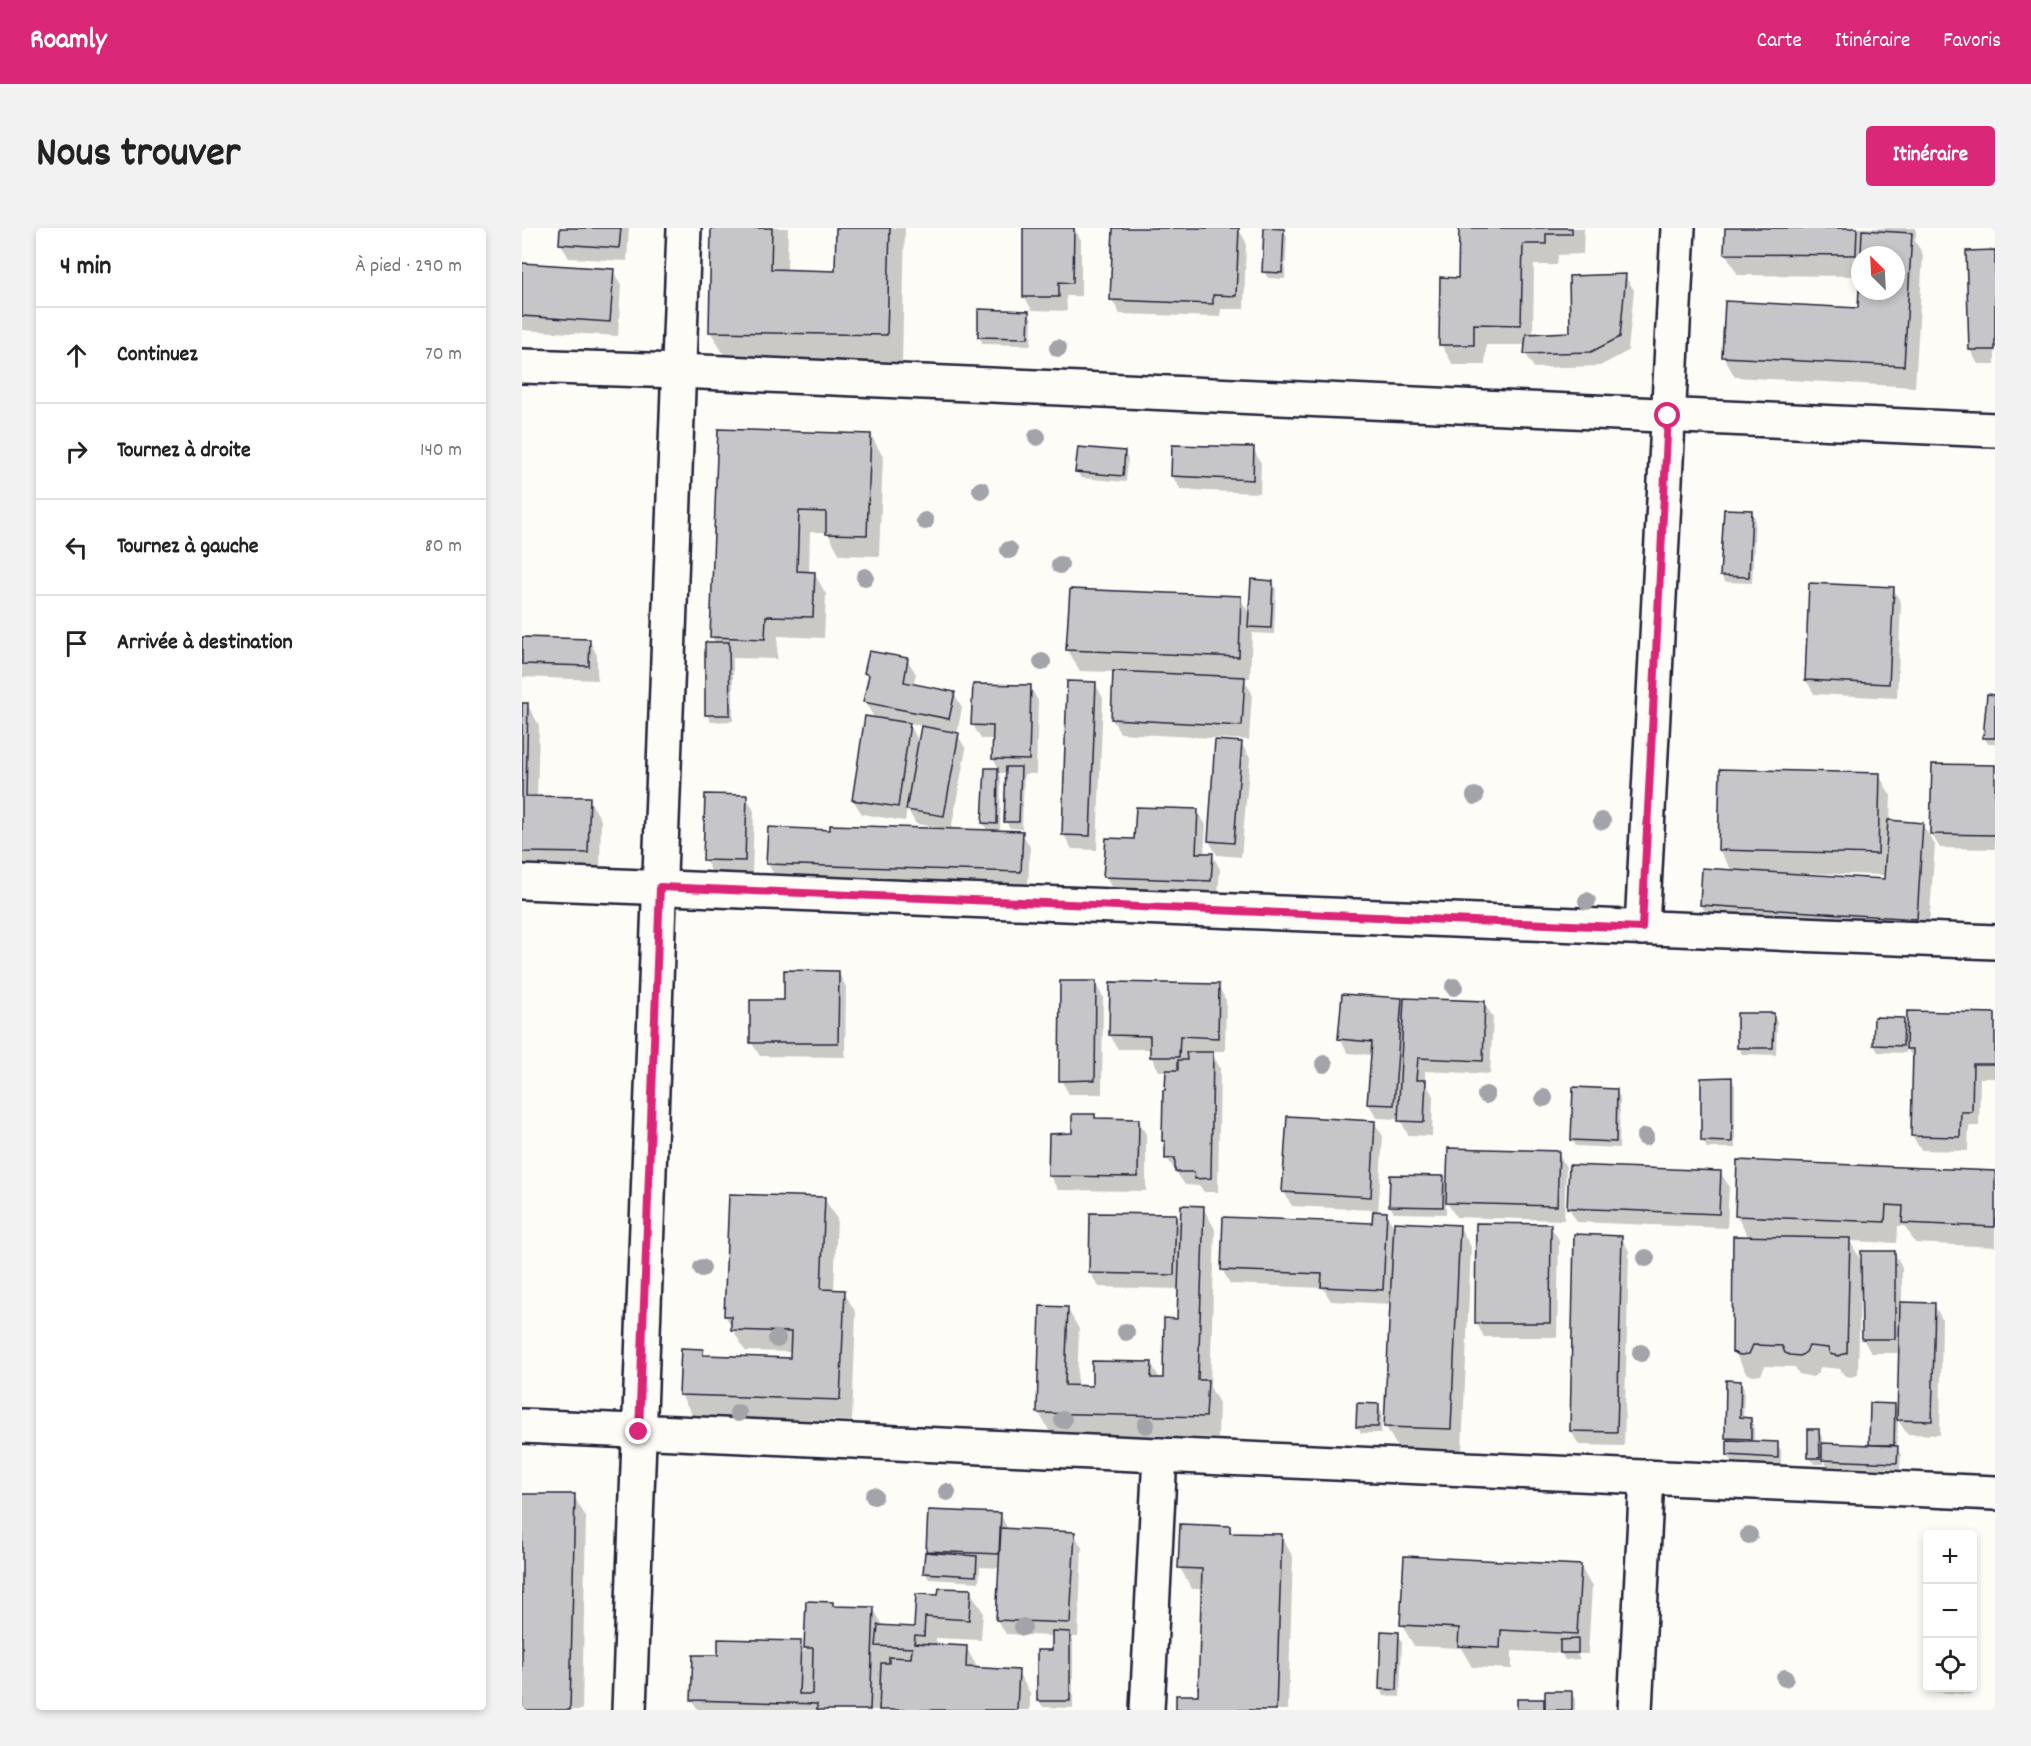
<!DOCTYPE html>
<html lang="fr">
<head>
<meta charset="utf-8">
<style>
	:root { --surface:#fff; --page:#f2f2f2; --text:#222; --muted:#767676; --line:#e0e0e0; --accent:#db2777 }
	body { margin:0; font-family:Dekko,sans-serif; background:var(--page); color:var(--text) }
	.controls { position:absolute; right:18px; bottom:18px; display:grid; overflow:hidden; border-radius:6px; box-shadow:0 3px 9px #0003 }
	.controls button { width:54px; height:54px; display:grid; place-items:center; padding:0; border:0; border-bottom:2px solid var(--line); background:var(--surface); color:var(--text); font:30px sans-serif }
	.compass { position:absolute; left:1329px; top:18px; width:54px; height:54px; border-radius:50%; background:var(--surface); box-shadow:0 3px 9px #0003; rotate:336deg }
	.stop { position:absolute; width:18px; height:18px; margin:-14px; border:4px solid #db2777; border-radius:50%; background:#fff }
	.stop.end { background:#db2777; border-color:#fff; box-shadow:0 2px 6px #0008 }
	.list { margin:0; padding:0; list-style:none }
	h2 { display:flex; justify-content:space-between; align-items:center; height:78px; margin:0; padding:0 24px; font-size:26px }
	h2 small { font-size:20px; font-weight:400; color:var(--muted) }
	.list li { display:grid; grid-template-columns:39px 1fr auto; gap:18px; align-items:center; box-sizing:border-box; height:96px; padding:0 24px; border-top:2px solid var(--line) }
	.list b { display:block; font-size:22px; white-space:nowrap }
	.list em { font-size:20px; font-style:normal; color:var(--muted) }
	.icon { flex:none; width:33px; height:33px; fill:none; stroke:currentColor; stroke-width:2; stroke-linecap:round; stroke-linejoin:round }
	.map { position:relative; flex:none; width:1473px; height:1482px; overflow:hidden; border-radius:6px }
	header { display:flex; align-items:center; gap:36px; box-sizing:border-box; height:84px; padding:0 30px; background:var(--accent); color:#fff }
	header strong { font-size:28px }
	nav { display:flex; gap:33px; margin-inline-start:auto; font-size:21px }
	.intro { display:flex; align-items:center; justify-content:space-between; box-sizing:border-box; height:144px; padding:0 36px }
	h1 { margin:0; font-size:42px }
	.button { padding:15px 27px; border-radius:6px; background:var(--accent); color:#fff; font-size:21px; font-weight:700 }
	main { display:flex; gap:36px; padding:0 36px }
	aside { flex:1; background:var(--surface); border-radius:6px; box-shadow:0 3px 9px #0003 }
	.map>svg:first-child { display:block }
</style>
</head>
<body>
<header>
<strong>Roamly</strong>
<nav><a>Carte</a><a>Itinéraire</a><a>Favoris</a></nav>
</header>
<div class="intro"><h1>Nous trouver</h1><a class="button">Itinéraire</a></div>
<main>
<aside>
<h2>4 min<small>À pied · 290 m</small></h2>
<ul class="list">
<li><svg class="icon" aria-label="ahead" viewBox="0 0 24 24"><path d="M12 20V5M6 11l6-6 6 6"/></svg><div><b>Continuez</b></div><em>70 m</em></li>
<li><svg class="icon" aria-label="right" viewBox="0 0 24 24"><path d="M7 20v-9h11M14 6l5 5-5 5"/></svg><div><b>Tournez à droite</b></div><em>140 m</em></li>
<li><svg class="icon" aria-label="left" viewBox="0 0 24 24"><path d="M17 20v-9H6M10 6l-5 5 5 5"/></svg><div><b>Tournez à gauche</b></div><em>80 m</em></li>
<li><svg class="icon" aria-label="arrive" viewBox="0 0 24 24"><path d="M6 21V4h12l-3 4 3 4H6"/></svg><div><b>Arrivée à destination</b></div></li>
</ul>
</aside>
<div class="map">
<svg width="1473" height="1482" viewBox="0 0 1473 1482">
	<rect width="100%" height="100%" fill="#fdfcf7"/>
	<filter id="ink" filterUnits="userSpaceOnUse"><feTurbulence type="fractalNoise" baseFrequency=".0167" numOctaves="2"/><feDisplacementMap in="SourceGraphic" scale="12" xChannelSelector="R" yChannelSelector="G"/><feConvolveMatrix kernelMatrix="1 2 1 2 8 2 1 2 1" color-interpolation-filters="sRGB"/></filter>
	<g filter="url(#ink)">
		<g fill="#0003" fill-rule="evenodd">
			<path d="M40 0H107L105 33 47 30 39 16Z"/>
			<path d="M191 0H266L265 43 314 45 315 0H383L380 134 204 130 188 103Z"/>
			<path d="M503 0H552L559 12V68H544L545 83 510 82 502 68Z"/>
			<path d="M592 0H716L724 14 722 81H699L698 89 598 86 590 72Z"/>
			<path d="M938 0H1062L1061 26 1036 27 1035 37H1012L1011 107 1049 106 1103 48 1112 62 1106 123 1078 138 1012 140 1004 126 1005 117H964L963 137H931L919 116 937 51Z"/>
			<path d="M1204 0H1394V11H1392L1401 27 1393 159 1213 149 1201 128 1337 81 1338 63H1374V27H1338V48L1216 47 1204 26Z"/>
			<path d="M761 2 765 9 763 51 746 50 742 44Z"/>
			<path d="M1473 24V136H1456L1448 122Z"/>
			<path d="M0 37 91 43 99 57 96 108 0 102Z"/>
			<path d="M506 84 510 91 509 117 461 116 457 109Z"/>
			<path d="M198 203 349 207 361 229 357 328 318 327 305 304H288L287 345H292L304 366 302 410 256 408 255 431 211 430V493L189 494 185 487V416L194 415 190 409Z"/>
			<path d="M731 221 739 235 738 265 659 262 650 248Z"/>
			<path d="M602 224 606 231 604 254 559 250 555 244Z"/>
			<path d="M1230 283 1233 290 1230 355 1203 354 1199 348Z"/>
			<path d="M751 354 754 361 752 406 730 405 728 450H721L730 465 727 512 598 505 590 491 592 444 558 443 546 422 718 370 728 387Z"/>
			<path d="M1371 360 1379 375 1375 470 1292 466 1284 452Z"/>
			<path d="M0 410 67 412 75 427V452L0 449Z"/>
			<path d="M385 431 394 446 391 457 432 465 440 479 435 506 444 521 429 602 466 604 461 595 464 542H478L471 531 472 511H459L451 497 508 458 516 473 514 546H502L500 601 488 600 484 594 486 545H477L479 549 478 604 500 605 508 619 506 658 254 650 246 636 310 603 421 602V600L394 596 385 580 383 593 340 586 331 572 353 491 343 474 348 452 344 445ZM387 495 400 498 397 514Z"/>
			<path d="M573 455 581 470 575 622 550 621 542 607Z"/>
			<path d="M1473 468V516H1466L1462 509Z"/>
			<path d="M0 476H5L17 497 15 570 67 571 79 592 78 646 0 644Z"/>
			<path d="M719 515 728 530 719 629 695 627 687 613Z"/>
			<path d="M1473 539V621L1418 620 1409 605Z"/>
			<path d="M1357 547 1369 568 1368 594 1400 596 1413 617 1406 712 1192 698 1179 677 1210 643 1197 622ZM1277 645 1364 647 1363 653 1277 647Z"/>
			<path d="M224 568 232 583 230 647 191 646 183 632Z"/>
			<path d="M675 583 684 597 682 626H690L698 641 696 667 591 662 583 648 614 612Z"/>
			<path d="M316 744 324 759 323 829 238 828 229 814 263 773Z"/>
			<path d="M573 755 581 769 580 866H547L539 852Z"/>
			<path d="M696 758 704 772 703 823H689L698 840 696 964H682L678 958 663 957 645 930V919L641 913 645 843H637L629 828V821H596L588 807Z"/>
			<path d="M879 771 883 778 962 775 971 789 968 846 903 843V853L911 868 910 908 886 907 878 891 855 890 846 875 850 827 826 825 818 811Z"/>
			<path d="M1473 786V850H1458L1457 898H1447L1446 923 1399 922 1390 908 1392 832 1384 819V825L1356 824 1352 817 1381 791 1386 800Z"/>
			<path d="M1251 787 1255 794 1254 827 1220 826 1216 819Z"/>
			<path d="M1210 851 1213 858V920H1185L1181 913Z"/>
			<path d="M1094 863 1098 869 1097 920 1054 918 1050 912Z"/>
			<path d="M572 887 575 892H616L624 906V963L536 962 528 948 552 907Z"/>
			<path d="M852 894 861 908 856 985 864 986 873 1001 937 998 949 1019 940 1222 876 1220 864 1199 870 1076 809 1073 801 1060 708 1056 700 1041 851 997 852 982 770 978 762 964Z"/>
			<path d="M1036 925 1044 939 1042 992 934 989 924 973V986L872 985 868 978 921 950 926 958Z"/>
			<path d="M1198 944 1207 958 1205 1000 1055 994 1047 980Z"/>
			<path d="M1473 945V1019L1393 1015 1383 998H1376L1375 1015 1328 1013 1341 1036 1372 1024 1380 1039V1076L1412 1077 1420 1091 1418 1207 1385 1206 1376 1192 1375 1220 1379 1227 1378 1241 1305 1238 1301 1231V1236H1292L1288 1230 1296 1202 1300 1209 1301 1217 1348 1219 1373 1177 1377 1184 1378 1125H1349L1341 1111V1065H1338L1336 1147 1328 1149 1322 1147 1318 1141 1299 1139 1296 1145 1291 1149 1277 1146 1273 1139 1243 1138 1239 1147 1231 1148 1224 1145 1212 1123 1227 1010 1214 987Z"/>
			<path d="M302 970 315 991 312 1063 322 1064 334 1085 330 1193 171 1188 159 1167 180 1122 183 1129 270 1132V1124L223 1123 203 1087Z"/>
			<path d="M681 980 693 1001 688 1159 697 1175 696 1210 529 1206 517 1185 545 1080 557 1101 555 1159H572L629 1135 638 1151H642L656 1092 658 1061 577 1059 568 1045 654 988 660 998Z"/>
			<path d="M1028 997 1037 1012 1035 1109H962L954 1094Z"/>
			<path d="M1099 1009 1107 1023 1102 1218 1057 1217 1049 1203Z"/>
			<path d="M1218 1154 1222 1161 1221 1191H1228L1232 1198V1214L1255 1215 1259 1222V1236L1210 1234 1206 1227 1207 1214 1204 1210Z"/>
			<path d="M856 1177 860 1184 859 1205H839L836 1198Z"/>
			<path d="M0 1268H52L64 1289 60 1482H0Z"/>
			<path d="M478 1286 486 1301 552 1305 560 1320 556 1409H549L551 1412V1480L521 1479 517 1473 531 1423V1408L484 1406 475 1392 478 1340 458 1339 457 1354 407 1351 403 1344 408 1326 406 1322Z"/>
			<path d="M707 1299 711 1307 759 1308 771 1329 766 1482H656L677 1469 681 1361H670L658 1340Z"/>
			<path d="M1058 1338 1070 1359 1066 1426H1055L1058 1431 1043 1432 1039 1425 990 1423V1441L950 1439 939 1420 892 1418 880 1397Z"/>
			<path d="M448 1363 461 1384 459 1412 414 1410V1418L444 1419 456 1441 496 1444 508 1465V1482H176L170 1472 197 1429 278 1415 283 1424 285 1374 311 1376 313 1379 351 1380 362 1399 393 1400 418 1369Z"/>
			<path d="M876 1406 880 1413 878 1469 862 1468 858 1461Z"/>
			<path d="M1450 1424 1453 1429 1450 1467 1412 1464 1409 1460H1450Z"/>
			<path d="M1049 1465 1053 1471V1482H997L1021 1473 1024 1479Z"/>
		</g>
		<g fill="#c6c6c8" stroke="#22223b" stroke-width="1.5">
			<path d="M38 0H99L97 20 37 16Z"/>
			<path d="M189 0H250L249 41 313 43 314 0H368L365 107 187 104Z"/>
			<path d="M501 0H552L551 55 537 54V69H501Z"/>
			<path d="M591 0H717L714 68 691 67V76L588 72Z"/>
			<path d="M742 0 762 1 760 45 740 44Z"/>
			<path d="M937 0H1050V6H1024V16H1001L999 97 952 96V117H917L918 49 936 50Z"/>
			<path d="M1203 0H1335L1334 27 1202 26Z"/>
			<path d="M1340 2 1390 5 1382 138 1200 129 1203 73 1336 80 1338 43V63H1374V27H1339Z"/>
			<path d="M1473 22V122H1447L1444 23Z"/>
			<path d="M0 35 92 41 88 94 0 88Z"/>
			<path d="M1104 46 1098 109 1069 124 1002 126 1004 106 1048 104 1047 48Z"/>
			<path d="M456 81 507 83 506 110 456 109Z"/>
			<path d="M196 201 349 206 345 307 304 306V284L277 283 275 343 293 344 291 389 244 388 243 411 188 409Z"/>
			<path d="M650 217 732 219 731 252 649 248Z"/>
			<path d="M556 219 603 223 601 248 553 244Z"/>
			<path d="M1202 281 1230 282 1227 349 1198 348Z"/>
			<path d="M729 351 751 353 749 400 726 399Z"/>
			<path d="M1287 355 1372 359 1367 456 1283 452Z"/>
			<path d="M548 361 719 368 717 429 544 422Z"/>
			<path d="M0 409 68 411 67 438 0 436Z"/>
			<path d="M183 414H207L208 487H183Z"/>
			<path d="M347 423 386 430 382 454 433 464 427 491 341 474 347 447 342 445Z"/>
			<path d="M591 443 723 449 720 498 589 491Z"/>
			<path d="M545 453 574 454 568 608 540 607Z"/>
			<path d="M451 456 509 457 507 532 470 531 471 498 449 497Z"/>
			<path d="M1465 466 1473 467V510H1461Z"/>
			<path d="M0 475H6L4 568 68 569 66 625 0 624Z"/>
			<path d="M343 488 388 495 376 579 330 572Z"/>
			<path d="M399 498 437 505 422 588 384 582Z"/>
			<path d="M693 512 720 514 712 615 686 613Z"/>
			<path d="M1410 536 1473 537V607L1408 606Z"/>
			<path d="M484 539H499L497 594H482Z"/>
			<path d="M463 540H476L475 596 460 595Z"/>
			<path d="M1198 541 1358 545 1356 626 1196 622Z"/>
			<path d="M183 566 225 567 223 633 181 632Z"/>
			<path d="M614 579 676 581 674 625H691L689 653 581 649 584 610 612 611Z"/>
			<path d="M1366 592 1401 595 1395 691 1178 677 1180 640 1362 651Z"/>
			<path d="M308 597 501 603 499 644 244 636 246 599 308 602Z"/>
			<path d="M262 742 317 743 316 815H228V772H262Z"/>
			<path d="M538 753H574L573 852 537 853Z"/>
			<path d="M588 754 697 756 696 810 658 808 657 829H628V808L587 807Z"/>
			<path d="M820 766 880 770 872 877 845 876 850 814 816 811Z"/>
			<path d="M882 770 963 773 961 833 896 830 894 852H904L902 894 876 893Z"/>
			<path d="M1385 783 1473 785V836H1451L1450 884H1439L1438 909 1389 908 1391 821H1384Z"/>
			<path d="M1215 785H1252L1251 820H1215Z"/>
			<path d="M1352 789 1382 790 1381 818 1351 817Z"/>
			<path d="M664 824H691L689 950 673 951 672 944H653V930L643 931V913H640L641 862H643L644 842H656V832H665Z"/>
			<path d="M1210 849V914L1179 913V850Z"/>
			<path d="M1051 859 1095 861 1094 914 1049 912Z"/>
			<path d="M550 886H573V890L617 891 616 949 526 948 527 906 550 905Z"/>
			<path d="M765 888 853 893 849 969 760 964Z"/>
			<path d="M926 920 1037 923 1035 978 924 975Z"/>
			<path d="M1215 932 1473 943V999L1380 995 1381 978 1364 977 1363 994 1213 988Z"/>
			<path d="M1047 937 1199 943 1197 986 1045 980Z"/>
			<path d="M868 947 922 948 921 979 867 978Z"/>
			<path d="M207 966 303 969 299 1061 323 1062 318 1172 157 1167 159 1120 181 1121V1127L268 1130 269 1104 209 1102V1088H202Z"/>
			<path d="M659 977 682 978 676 1152H686L684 1189 515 1185 518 1078 546 1079 543 1157 570 1158V1133L630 1134 629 1150H641L642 1090 655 1091Z"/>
			<path d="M851 983 865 984 861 1062 799 1059 800 1046 699 1042 701 989 850 995Z"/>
			<path d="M568 985 654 986 652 1047 567 1045Z"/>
			<path d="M872 994 938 997 929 1201 862 1199Z"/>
			<path d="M954 995 1029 996 1028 1095H953Z"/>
			<path d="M1052 1006 1100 1008 1095 1204 1048 1203Z"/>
			<path d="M1211 1008 1328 1010 1325 1125 1316 1128 1308 1126 1306 1120 1287 1118 1284 1124 1278 1128 1268 1127 1263 1125 1260 1118 1231 1117 1227 1126 1218 1127 1210 1124Z"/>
			<path d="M1339 1023H1373V1111H1340Z"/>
			<path d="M1378 1074 1413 1075 1410 1193 1375 1192Z"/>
			<path d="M1204 1152 1219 1153 1218 1189 1229 1190V1211L1203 1210Z"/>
			<path d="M835 1175 857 1176 856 1199H834Z"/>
			<path d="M1348 1175 1373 1176 1372 1217H1347Z"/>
			<path d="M1286 1201H1297L1298 1230H1286Z"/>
			<path d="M1205 1212 1256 1214V1230L1205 1227Z"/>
			<path d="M1300 1215 1376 1218 1375 1235 1300 1232Z"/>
			<path d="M0 1266H53L48 1482H0Z"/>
			<path d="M406 1282 479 1285 477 1326 404 1323Z"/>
			<path d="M658 1296 708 1298V1305L760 1306 754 1482H654V1467H676L680 1341 656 1340Z"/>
			<path d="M479 1300 553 1304 548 1395 474 1392Z"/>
			<path d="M403 1324 455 1328 454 1348 401 1345Z"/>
			<path d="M882 1328 1059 1337 1055 1406 979 1402 978 1420 936 1418 937 1400 878 1397Z"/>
			<path d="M417 1360 449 1361 447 1392 403 1389 402 1408 393 1407 392 1415 445 1418 444 1439 497 1442 495 1482H357L359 1435H367V1429L389 1430 390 1420 354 1418 356 1397 392 1399 394 1366 416 1367Z"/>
			<path d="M284 1373 311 1374V1378L352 1379 348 1482H295V1476L169 1472 171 1427H196V1411L279 1413 277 1466H290L291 1420H282Z"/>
			<path d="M530 1403 548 1404V1473H515V1422H530Z"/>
			<path d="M859 1403 877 1404 875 1462 857 1461Z"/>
			<path d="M1056 1411V1425H1038V1412Z"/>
			<rect x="1023" y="1463" width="27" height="19"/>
			<rect x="995" y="1471" width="27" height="11"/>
		</g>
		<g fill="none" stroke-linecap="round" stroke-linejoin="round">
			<defs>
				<g id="street">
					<path d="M0 138 157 143 1473 202"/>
					<path d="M0 654 1473 714"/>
					<path d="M1120 700 1156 0"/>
					<path d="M0 1198 1473 1265"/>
					<path d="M107 1482 162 0"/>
					<path d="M625 1482 638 1227"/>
					<path d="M1113 1482 1125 1249"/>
				</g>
			</defs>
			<use href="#street" stroke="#22223b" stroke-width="38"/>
			<use href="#street" stroke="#fdfcf7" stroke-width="33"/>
		</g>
		<g fill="#a3a3aa">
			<circle cx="536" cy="120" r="9"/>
			<circle cx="515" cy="209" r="9"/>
			<circle cx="459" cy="262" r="9"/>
			<circle cx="403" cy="293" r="9"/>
			<circle cx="487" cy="322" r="9"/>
			<circle cx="538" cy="337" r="9"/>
			<circle cx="343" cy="349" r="9"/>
			<circle cx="520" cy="434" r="9"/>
			<circle cx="953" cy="568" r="9"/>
			<circle cx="1080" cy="593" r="9"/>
			<circle cx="1065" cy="673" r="9"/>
			<circle cx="932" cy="759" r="9"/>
			<circle cx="802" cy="836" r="9"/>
			<circle cx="964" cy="867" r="9"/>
			<circle cx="1022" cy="870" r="9"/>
			<circle cx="1123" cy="909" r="9"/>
			<circle cx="1124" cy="1030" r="9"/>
			<circle cx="180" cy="1040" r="9"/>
			<circle cx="604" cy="1104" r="9"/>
			<circle cx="255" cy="1111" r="9"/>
			<circle cx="1119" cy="1125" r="9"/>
			<circle cx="216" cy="1185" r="9"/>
			<circle cx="541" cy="1192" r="9"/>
			<circle cx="624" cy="1197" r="9"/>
			<circle cx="425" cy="1264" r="9"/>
			<circle cx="352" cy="1268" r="9"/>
			<circle cx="1227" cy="1307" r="9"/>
			<circle cx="501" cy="1399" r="9"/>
			<circle cx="1263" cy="1450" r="9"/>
		</g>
	</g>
	<g fill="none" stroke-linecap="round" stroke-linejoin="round" filter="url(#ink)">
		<path stroke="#db2777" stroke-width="8" d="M117 1204 138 659 1120 700 1146 188"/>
	</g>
</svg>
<div class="controls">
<button>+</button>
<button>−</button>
<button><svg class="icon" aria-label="locate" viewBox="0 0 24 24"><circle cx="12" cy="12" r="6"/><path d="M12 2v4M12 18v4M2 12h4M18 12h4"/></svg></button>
</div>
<svg class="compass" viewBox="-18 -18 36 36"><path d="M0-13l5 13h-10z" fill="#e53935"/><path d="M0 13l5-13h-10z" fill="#767676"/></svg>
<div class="stop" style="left:1146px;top:188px"></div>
<div class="stop end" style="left:117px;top:1204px"></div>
</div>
</main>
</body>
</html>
